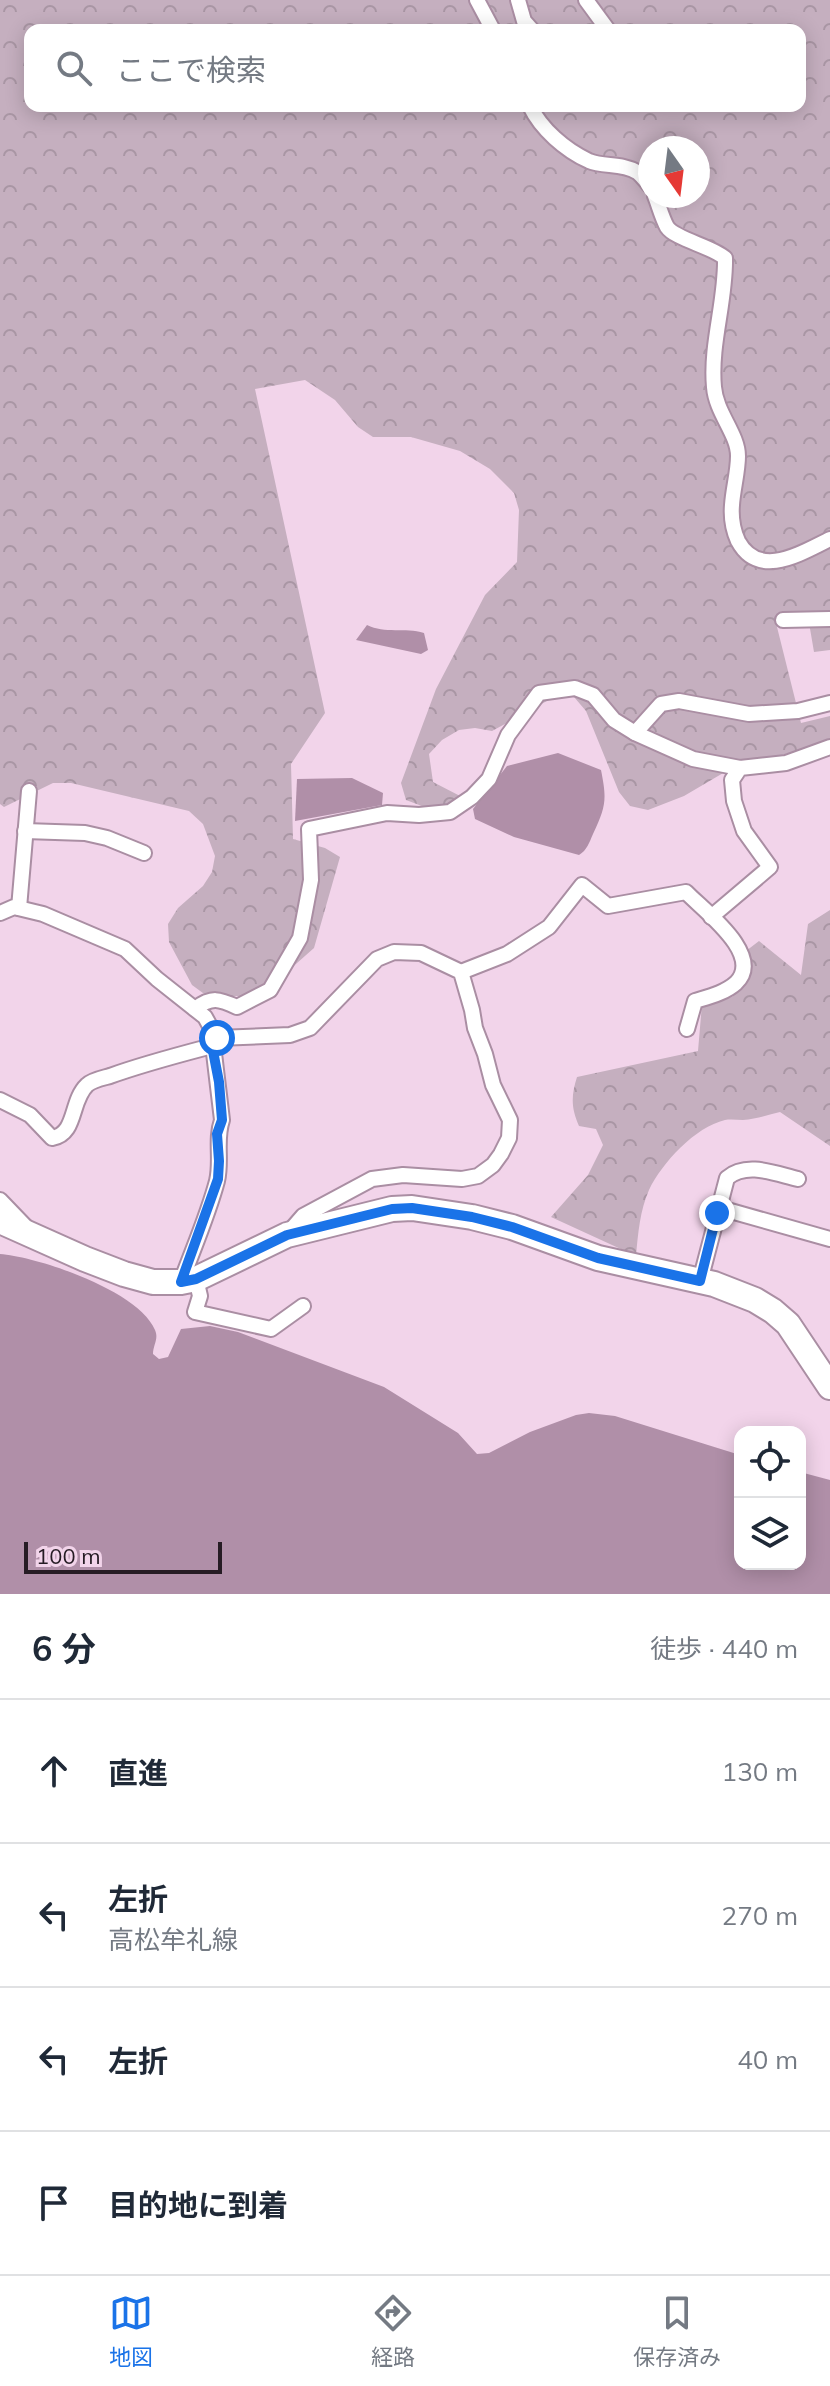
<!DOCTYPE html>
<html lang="ja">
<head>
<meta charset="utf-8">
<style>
	:root { --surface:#fff; --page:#f2f2f3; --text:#1f2937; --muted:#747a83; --line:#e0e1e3; --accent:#1a73e8 }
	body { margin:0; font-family:Mulish,"Noto Sans JP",sans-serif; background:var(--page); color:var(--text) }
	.controls { position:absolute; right:24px; bottom:24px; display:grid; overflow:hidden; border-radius:16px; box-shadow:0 4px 20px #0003 }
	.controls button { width:72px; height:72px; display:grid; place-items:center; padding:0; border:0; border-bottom:2px solid var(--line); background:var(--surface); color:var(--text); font:40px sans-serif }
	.compass { position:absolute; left:638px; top:136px; width:72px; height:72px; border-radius:50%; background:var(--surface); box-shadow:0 4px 20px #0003; rotate:166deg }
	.scale { position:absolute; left:24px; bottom:20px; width:198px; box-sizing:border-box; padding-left:8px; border:4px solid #261c24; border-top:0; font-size:22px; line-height:28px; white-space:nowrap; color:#261c24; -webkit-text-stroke:6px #f2d4ea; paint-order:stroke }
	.stop { position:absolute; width:24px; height:24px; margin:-18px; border:6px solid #1a73e8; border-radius:50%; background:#fff }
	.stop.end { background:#1a73e8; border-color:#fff; box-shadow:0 2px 8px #0008 }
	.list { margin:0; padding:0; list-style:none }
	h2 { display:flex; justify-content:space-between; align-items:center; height:104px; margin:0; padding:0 32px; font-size:34px }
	h2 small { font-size:26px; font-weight:400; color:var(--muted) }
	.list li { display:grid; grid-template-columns:52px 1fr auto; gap:24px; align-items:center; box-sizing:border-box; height:144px; padding:0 32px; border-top:2px solid var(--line) }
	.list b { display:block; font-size:30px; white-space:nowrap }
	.list p { margin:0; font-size:26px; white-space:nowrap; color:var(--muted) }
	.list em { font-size:26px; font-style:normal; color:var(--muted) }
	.icon { flex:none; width:44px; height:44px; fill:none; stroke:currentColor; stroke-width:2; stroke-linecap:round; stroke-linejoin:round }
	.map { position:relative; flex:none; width:830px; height:1594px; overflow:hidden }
	.search { position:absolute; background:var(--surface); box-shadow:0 4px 20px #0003; left:24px; right:24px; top:24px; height:88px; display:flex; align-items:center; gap:20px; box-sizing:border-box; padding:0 28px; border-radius:16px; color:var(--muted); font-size:30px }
	.sheet { height:680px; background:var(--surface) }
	nav { display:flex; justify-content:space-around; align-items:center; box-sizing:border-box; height:112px; border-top:2px solid var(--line); background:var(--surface); font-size:22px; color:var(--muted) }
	nav a { display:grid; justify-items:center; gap:4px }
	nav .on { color:var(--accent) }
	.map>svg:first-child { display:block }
</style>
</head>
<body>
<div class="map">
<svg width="830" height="1594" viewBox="0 0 830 1594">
	<defs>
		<pattern id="forest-crowns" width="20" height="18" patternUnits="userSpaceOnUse" patternTransform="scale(2)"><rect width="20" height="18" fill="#c5afbf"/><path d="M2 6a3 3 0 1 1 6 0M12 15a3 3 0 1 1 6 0" fill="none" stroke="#a996a4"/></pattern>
	</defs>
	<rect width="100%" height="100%" fill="#f2d4ea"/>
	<g fill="url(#forest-crowns)" fill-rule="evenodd">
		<path d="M0 0H830V650L814 652 807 611 776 623 801 723 830 716V742L730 769 684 796 648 810 630 806 619 792 586 711 574 697 556 696 492 731 475 728 459 730 442 740 429 754 433 782 462 797 435 811 406 800 401 783 436 689 485 595 517 562 519 510 514 493 490 469 460 451 411 437H373L358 427 335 400 305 380 255 389 325 713 291 764 293 839 325 848 340 857 314 948 288 971 257 989 240 996H207L192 985 169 942 168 924 178 908 203 886 212 872 215 856 203 824 189 811 71 783H53L4 807 0 804ZM30 30H800V106H30ZM650 148H698V196H650Z"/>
		<path d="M830 910V1146L780 1112C768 1115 756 1119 743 1120 737 1120 731 1119 725 1120 695 1127 662 1163 649 1190 640 1210 638 1234 636 1256L551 1217 588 1175 603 1145 596 1129 579 1126C571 1108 571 1096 577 1077L698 1051 702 1004 732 997 745 984 746 951 759 941 801 975 808 924Z"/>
	</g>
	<g fill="#b08fa8">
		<path d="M367 625C385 634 405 627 424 633L428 650 421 654 356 640Z"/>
		<path d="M558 753 601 770C607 800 606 806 593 834 589 843 587 850 579 855L514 837 475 819 473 809 507 766Z"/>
		<path d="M352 778 383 793 382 805 295 821 297 779Z"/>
		<path d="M0 1254C39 1257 139 1291 155 1330 159 1339 153 1345 153 1354L159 1359 168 1357 181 1329 210 1326 238 1332 384 1387 458 1433 477 1454 489 1453 530 1432 576 1415 589 1413 615 1416 740 1455V1564H800V1472L830 1480V1594H0Z"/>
	</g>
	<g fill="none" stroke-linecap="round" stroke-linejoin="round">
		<defs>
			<g id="minor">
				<path d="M477 0 493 30"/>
				<path d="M518 0 524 21 532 30"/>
				<path d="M586 0 608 30"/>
				<path d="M530 106C541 129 565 150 589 161 603 167 623 163 637 172 642 175 646 182 650 186"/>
				<path d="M655 196C659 206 662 218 667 227 675 239 711 246 725 258 726 301 710 344 714 387 716 413 738 434 738 456 738 472 733 489 732 505 731 517 733 530 738 541 759 580 801 553 830 539"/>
				<path d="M783 620 830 619"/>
				<path d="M635 733 661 704 679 701 749 714 798 711 830 703"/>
				<path d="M25 831 85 833 107 838 144 853"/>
				<path d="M19 908 29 791"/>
				<path d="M0 913 14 907 43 914 125 949 157 979 205 1017 211 1028 222 1120C215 1140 222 1160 217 1181 208 1215 193 1249 181 1282"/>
				<path d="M711 917 770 867 744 831 734 801 732 780 740 768 786 763 830 747"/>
				<path d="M461 972 507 954 549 927 582 885 608 906 686 892C703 910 765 955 736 983 725 993 708 997 695 1001L687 1029"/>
				<path d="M195 1009C212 996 219 999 237 1007L270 990 300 938 311 880 309 829 387 813 419 815 450 812 472 797 489 779 508 735 539 693 575 688 593 695 614 720 635 733 693 759 740 768"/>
				<path d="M0 1100 30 1115 52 1138C77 1134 70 1101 87 1085 92 1080 103 1078 110 1076 143 1064 178 1055 212 1046L217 1038 290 1035 310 1028 377 959 394 952 421 953 461 972 472 1010 475 1028 485 1054 493 1085 510 1120 509 1138 501 1154 493 1165 478 1176 462 1179 403 1175 372 1179 303 1216 290 1231"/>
				<path d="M0 1200 25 1226"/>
				<path d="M717 1213 727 1210 830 1239"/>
				<path d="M196 1279 200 1296 195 1312 271 1329 303 1306"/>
				<path d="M700 1281 727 1178C747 1161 776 1174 798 1179"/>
			</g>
			<path id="primary" d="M0 1221 85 1259 124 1274 153 1282H181L196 1279 287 1235 392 1209 412 1208 472 1217 512 1227 598 1258 714 1284 755 1300 773 1311 788 1324 830 1387"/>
		</defs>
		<use href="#minor" stroke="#aa8ea3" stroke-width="18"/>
		<use href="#primary" stroke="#aa8ea3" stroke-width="28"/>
		<use href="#minor" stroke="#fff" stroke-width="14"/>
		<use href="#primary" stroke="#fff" stroke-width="24"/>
	</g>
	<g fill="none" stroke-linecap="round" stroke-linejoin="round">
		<path stroke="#1a73e8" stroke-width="10" d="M217 1038 212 1046 219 1082 222 1120 217 1134 219 1161 218 1179 181 1282 196 1279 287 1235 392 1209 412 1208 472 1217 512 1227 598 1258 700 1281 717 1213"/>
	</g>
</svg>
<div class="controls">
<button><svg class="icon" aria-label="locate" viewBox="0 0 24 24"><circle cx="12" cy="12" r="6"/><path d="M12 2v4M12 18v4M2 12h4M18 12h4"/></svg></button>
<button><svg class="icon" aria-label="layers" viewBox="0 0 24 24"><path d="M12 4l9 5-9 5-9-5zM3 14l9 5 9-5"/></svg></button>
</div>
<svg class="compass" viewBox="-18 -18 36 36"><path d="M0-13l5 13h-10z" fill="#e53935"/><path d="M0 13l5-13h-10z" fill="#747a83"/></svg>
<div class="scale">100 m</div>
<div class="stop" style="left:217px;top:1038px"></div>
<div class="stop end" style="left:717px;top:1213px"></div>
<div class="search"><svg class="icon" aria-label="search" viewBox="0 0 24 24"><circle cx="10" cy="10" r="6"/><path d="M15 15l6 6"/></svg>ここで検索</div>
</div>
<section class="sheet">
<h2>6 分<small>徒歩 · 440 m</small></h2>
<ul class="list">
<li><svg class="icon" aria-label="ahead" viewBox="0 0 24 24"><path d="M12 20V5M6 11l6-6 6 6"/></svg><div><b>直進</b></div><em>130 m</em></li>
<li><svg class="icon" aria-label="left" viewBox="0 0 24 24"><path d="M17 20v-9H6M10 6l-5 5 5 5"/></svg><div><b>左折</b><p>高松牟礼線</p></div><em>270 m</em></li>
<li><svg class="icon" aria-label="left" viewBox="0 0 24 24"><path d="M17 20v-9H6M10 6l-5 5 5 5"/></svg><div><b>左折</b></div><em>40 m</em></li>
<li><svg class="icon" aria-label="arrive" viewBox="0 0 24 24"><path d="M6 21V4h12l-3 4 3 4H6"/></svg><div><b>目的地に到着</b></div></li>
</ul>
</section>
<nav>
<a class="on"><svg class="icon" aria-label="map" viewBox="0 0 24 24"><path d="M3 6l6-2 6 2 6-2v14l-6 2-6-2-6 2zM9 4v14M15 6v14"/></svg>地図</a>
<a><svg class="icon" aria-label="directions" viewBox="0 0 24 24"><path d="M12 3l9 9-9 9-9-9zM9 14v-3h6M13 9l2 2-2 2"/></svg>経路</a>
<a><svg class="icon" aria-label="saved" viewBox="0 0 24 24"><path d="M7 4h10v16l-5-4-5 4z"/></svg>保存済み</a>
</nav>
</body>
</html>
